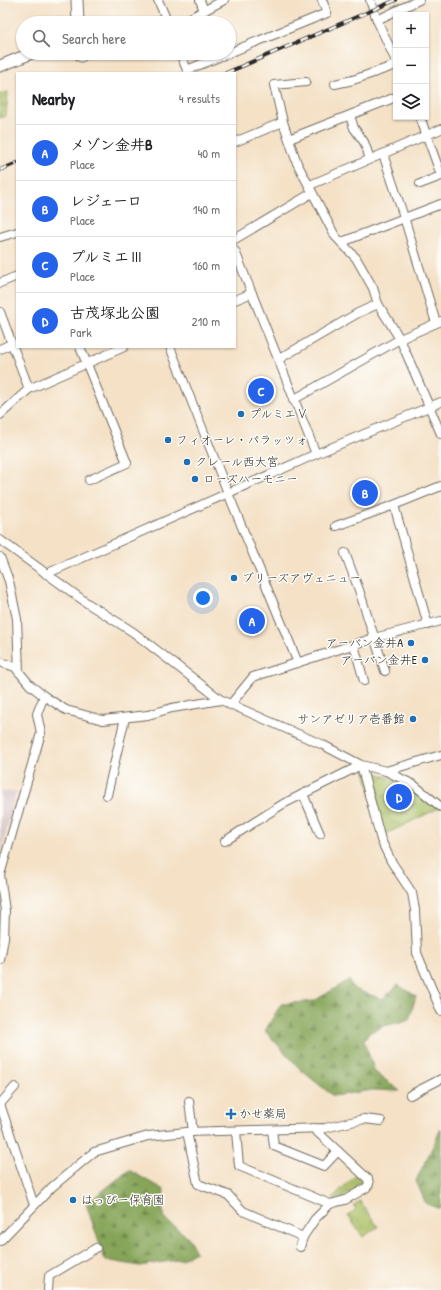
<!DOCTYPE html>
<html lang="en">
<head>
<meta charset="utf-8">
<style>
	:root { --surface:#fff; --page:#f2f2f2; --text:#202124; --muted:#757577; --line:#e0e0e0; --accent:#2563eb }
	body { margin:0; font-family:"Patrick Hand","Klee One",sans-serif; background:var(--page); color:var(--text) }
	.controls { position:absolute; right:12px; top:12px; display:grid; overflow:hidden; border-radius:0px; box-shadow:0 1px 3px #0004 }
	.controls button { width:36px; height:36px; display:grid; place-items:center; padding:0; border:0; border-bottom:1px solid var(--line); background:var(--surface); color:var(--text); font:20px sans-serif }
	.you { position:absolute; left:203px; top:598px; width:14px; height:14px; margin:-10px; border:3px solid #fff; border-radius:50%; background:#1a73e8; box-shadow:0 0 0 6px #1a73e833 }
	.badge { display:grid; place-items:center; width:26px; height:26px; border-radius:50%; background:var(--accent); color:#fff; font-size:13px; font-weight:700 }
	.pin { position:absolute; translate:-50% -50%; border:2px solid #fff; box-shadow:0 1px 4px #0006 }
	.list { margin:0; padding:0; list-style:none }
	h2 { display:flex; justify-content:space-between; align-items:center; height:52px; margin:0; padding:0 16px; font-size:17px }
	h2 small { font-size:13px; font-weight:400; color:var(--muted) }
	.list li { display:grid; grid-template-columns:26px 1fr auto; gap:12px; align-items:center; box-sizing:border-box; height:56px; padding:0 16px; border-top:1px solid var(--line) }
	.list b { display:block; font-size:15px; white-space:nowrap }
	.list p { margin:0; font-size:13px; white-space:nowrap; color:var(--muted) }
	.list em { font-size:13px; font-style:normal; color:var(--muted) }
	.icon { flex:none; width:22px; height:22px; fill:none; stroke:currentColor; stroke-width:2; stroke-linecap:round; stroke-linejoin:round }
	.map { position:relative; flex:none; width:441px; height:1290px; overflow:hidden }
	.search { position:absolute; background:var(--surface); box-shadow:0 1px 3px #0004; left:16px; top:16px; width:220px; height:44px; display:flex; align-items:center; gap:10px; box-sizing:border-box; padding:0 14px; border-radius:22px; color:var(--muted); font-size:15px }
	.panel { position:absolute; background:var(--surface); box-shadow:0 1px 3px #0004; left:16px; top:72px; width:220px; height:276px; border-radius:0px }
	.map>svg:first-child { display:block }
</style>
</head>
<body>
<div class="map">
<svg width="441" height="1290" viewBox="0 0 441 1290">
	<defs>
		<pattern id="grass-tufts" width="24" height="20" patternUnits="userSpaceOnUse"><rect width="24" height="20" fill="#a9be62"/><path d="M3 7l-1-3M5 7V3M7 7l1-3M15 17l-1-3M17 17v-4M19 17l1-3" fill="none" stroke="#8a9b51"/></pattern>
		<pattern id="forest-firs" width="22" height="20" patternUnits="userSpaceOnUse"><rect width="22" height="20" fill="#86a558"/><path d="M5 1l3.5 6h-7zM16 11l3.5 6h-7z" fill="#6e8749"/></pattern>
		<pattern id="park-crowns" width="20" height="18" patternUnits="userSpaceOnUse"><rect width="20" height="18" fill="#a9be62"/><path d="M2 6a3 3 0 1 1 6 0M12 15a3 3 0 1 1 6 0" fill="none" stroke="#8a9b51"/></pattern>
	</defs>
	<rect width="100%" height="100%" fill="#fdfcf7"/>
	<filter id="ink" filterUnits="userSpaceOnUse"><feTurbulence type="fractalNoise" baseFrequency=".025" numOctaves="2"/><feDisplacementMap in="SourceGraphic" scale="8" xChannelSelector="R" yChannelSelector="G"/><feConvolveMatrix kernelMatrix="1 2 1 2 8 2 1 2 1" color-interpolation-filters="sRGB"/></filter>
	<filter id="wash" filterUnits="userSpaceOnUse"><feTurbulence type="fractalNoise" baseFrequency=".012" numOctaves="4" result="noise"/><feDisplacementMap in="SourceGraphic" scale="16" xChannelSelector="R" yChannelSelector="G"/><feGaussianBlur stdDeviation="0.9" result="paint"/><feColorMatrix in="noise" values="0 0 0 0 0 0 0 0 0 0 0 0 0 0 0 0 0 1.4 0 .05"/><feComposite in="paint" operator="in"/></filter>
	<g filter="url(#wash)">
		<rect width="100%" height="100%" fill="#f4e1c6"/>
		<path fill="#d2bec2" d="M16 791 10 816 0 858V792Z"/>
		<path fill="url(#grass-tufts)" stroke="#6a7446" d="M8 92 6 116 0 118V94Z"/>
		<g fill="url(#forest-firs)" stroke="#586842">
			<path d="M349 980 354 989 382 999 398 985 416 996 409 1020 384 1026 369 1033 364 1041 375 1072 400 1091 373 1090 333 1096 302 1071 265 1031 281 1004 314 1001Z"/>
			<path d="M441 1128V1209L426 1204 416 1181C424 1163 434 1146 441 1128Z"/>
			<path d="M129 1170 164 1190 162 1212 168 1222 188 1237 196 1252 182 1259 140 1266 105 1260 86 1204Z"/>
		</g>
		<g fill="url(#park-crowns)" stroke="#6a7446">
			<path d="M364 768 413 787 439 808 382 836Z"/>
			<path d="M356 1175 361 1180V1185L343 1197 335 1199 333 1197Z"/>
			<path d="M360 1201 378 1227 363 1237 348 1216 356 1209 354 1205Z"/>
		</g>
	</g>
	<g filter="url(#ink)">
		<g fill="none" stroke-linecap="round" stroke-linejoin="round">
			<defs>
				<g id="street">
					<path d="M158 0 168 23"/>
					<path d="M200 0 204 11"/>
					<path d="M370 0 377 20 396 61"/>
					<path d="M377 20 419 0"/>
					<path d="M181 23 224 0"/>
					<path d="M180 53 187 70 327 13 322 0"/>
					<path d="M306 82 274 85 283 122 297 163 335 236 356 258 373 288 378 304 400 339 441 434"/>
					<path d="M335 84 353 80 396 65"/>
					<path d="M350 116 354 128 364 142 370 159"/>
					<path d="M420 117 441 175"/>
					<path d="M289 139 396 97"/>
					<path d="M235 142 283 122"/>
					<path d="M383 154 404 217 436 323"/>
					<path d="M420 184 441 176"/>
					<path d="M310 185 441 129"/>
					<path d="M0 237 17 232"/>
					<path d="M235 239 312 193"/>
					<path d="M342 242 441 204"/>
					<path d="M235 251 316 454"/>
					<path d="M0 283 17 276"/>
					<path d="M235 300 252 293"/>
					<path d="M0 312 29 389"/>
					<path d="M80 347 127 463 89 480"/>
					<path d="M170 347 228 493 298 663"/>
					<path d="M0 349 11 344"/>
					<path d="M279 359 358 313 378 304"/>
					<path d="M293 400 400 339 441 321"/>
					<path d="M0 415 29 389 124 347"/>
					<path d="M394 505 428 625"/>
					<path d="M336 526 394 505 441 486"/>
					<path d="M0 540 87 603 133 632 221 700 323 745 361 765 386 771 414 785 441 807"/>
					<path d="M345 553 359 590 385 671"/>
					<path d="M0 557 9 581 17 619 19 672"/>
					<path d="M46 574 316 454 441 402"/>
					<path d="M354 645 364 681"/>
					<path d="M0 662 15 667 30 685 44 696 66 710 103 720 148 715 172 708 221 700"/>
					<path d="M230 705 253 677 374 638 441 621"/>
					<path d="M386 771 441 755"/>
					<path d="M303 794 320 834"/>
					<path d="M107 795 125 718"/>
					<path d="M225 841 283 804 361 765 381 840 391 861 412 893 415 910 417 953 441 1011"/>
					<path d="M0 960 4 938 5 911 0 875 41 733 37 714 44 696"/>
					<path d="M410 1095 441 1079"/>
					<path d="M189 1101 193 1132"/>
					<path d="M0 1104 34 1205"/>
					<path d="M0 1104 15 1087"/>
					<path d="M272 1130 274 1146 324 1166 338 1151"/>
					<path d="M236 1131 239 1166 330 1204"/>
					<path d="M187 1132 198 1184 228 1195 243 1211 303 1237 315 1219 330 1204 345 1200 366 1188 369 1184 368 1179 313 1128"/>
					<path d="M0 1241 52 1187 94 1152 148 1136 187 1132 325 1128 364 1119 381 1121"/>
					<path d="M300 1247 303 1237"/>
					<path d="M48 1290 49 1276 96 1248"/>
				</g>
				<g id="secondary">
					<path d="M77 0 78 23"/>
					<path d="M81 53V56"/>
					<path d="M0 66 32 53"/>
				</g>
			</defs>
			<use href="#street" stroke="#716b61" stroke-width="10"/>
			<use href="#secondary" stroke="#716b61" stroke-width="13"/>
			<use href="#street" stroke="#fff" stroke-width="8"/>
			<use href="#secondary" stroke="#fff" stroke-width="11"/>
			<defs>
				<g id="rail">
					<path d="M226 73 396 0"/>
					<path d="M0 170 17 163"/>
				</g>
			</defs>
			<use href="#rail" stroke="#2b2b2b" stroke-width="4"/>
			<use href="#rail" stroke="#fdfcf7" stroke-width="2.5" stroke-dasharray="8" stroke-linecap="butt"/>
		</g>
	</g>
	<g fill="#1f6fb2" stroke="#fdfcf7" stroke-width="1.5">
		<circle cx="241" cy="414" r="4"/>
		<circle cx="168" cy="440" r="4"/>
		<circle cx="187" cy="462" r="4"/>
		<circle cx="195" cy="479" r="4"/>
		<circle cx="234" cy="578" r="4"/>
		<circle cx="411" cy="643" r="4"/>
		<circle cx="425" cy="660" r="4"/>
		<circle cx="413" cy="719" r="4"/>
		<path d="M229 1108h4v4h4v4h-4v4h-4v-4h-4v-4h4z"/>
		<circle cx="73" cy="1200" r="4"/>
	</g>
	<g text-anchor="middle" stroke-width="3" stroke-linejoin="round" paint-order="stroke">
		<g font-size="12" fill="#2b2b2b" stroke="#fdfcf7" text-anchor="start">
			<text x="249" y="418">プルミエⅤ</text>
			<text x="176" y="444">フィオーレ・パラッツォ</text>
			<text x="195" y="466">クレール西大宮</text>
			<text x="203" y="483">ローズハーモニー</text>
			<text x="242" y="582">ブリーズアヴェニュー</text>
			<text x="403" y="647" text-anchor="end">アーバン金井A</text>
			<text x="417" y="664" text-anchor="end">アーバン金井E</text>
			<text x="405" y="723" text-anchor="end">サンアゼリア壱番館</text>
			<text x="239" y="1118">かせ薬局</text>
			<text x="81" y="1204">はっぴー保育園</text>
		</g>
	</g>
</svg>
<div class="controls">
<button>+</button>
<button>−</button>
<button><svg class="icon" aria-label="layers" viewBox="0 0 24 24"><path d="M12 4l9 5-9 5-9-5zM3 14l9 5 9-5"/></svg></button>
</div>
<div class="you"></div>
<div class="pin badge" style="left:252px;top:621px">A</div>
<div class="pin badge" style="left:365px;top:493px">B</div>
<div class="pin badge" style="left:261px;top:391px">C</div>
<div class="pin badge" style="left:399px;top:797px">D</div>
<div class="search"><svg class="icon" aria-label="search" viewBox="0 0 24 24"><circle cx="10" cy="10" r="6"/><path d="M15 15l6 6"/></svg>Search here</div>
<section class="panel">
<h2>Nearby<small>4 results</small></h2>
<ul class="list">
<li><span class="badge">A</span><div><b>メゾン金井B</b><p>Place</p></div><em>40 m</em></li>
<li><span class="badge">B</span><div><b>レジェーロ</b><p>Place</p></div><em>140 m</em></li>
<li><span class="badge">C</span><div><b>プルミエⅢ</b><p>Place</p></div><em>160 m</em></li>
<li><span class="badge">D</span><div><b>古茂塚北公園</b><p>Park</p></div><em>210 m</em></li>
</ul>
</section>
</div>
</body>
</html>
